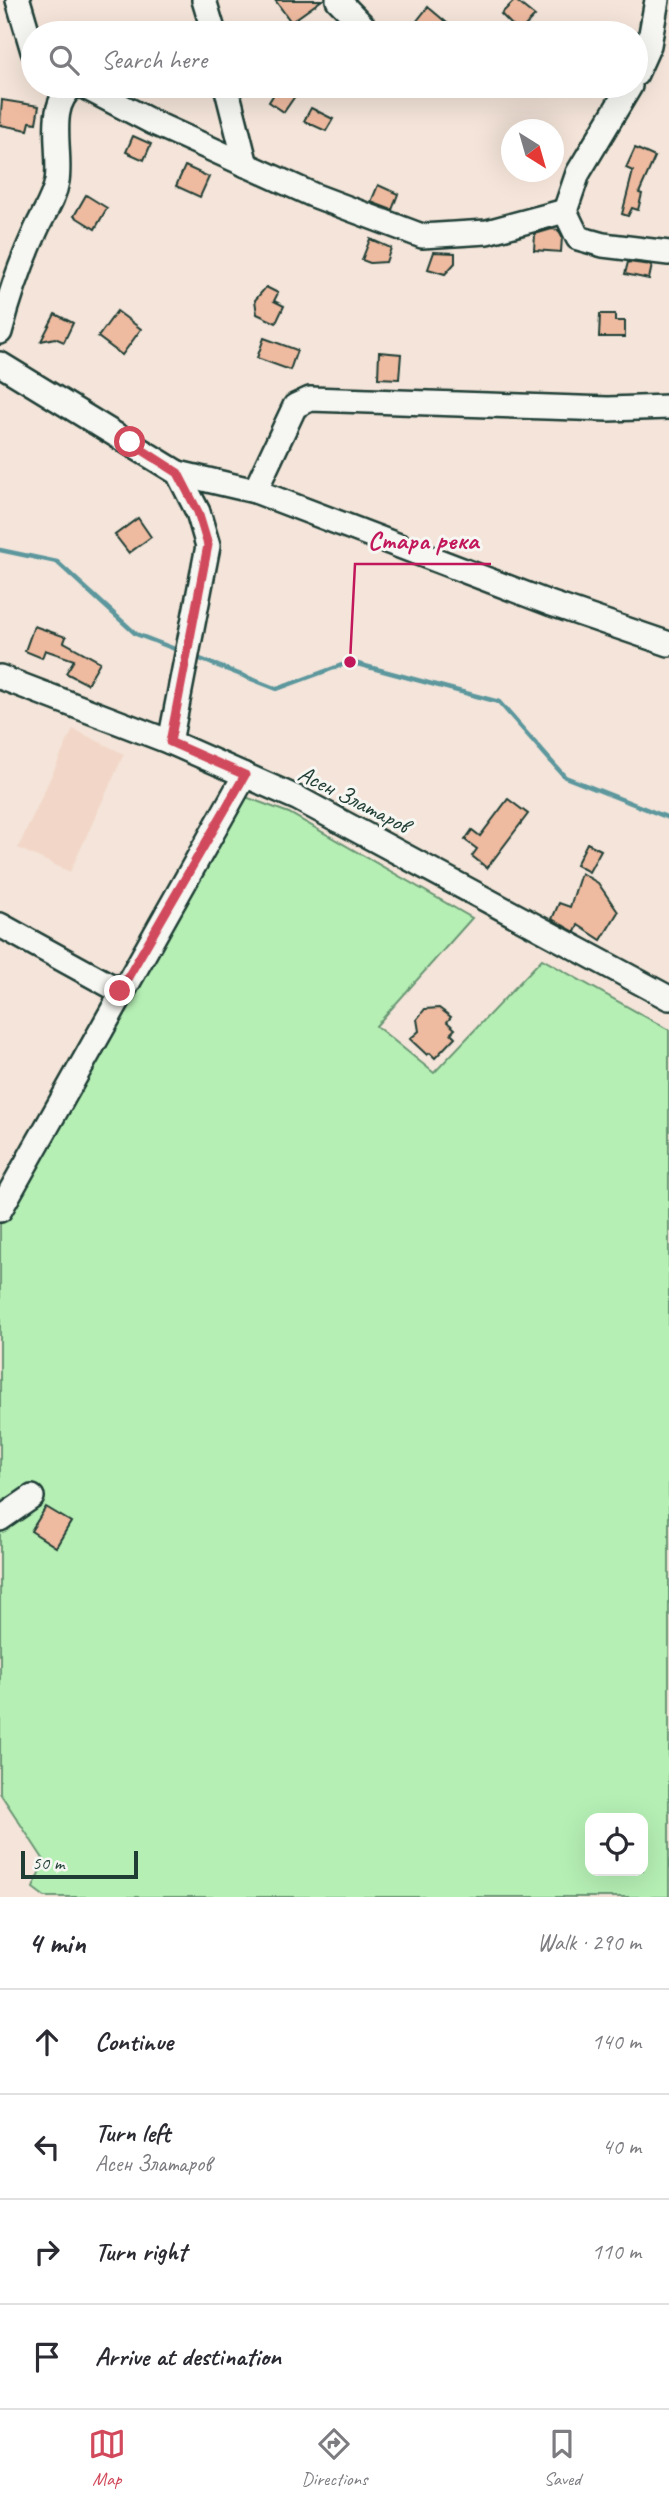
<!DOCTYPE html>
<html lang="en">
<head>
<meta charset="utf-8">
<style>
	:root { --surface:#fff; --page:#f7f7f7; --text:#2b2b33; --muted:#7c7c81; --line:#e1e1e2; --accent:#d1495b }
	body { margin:0; font-family:Caveat,sans-serif; background:var(--page); color:var(--text) }
	.controls { position:absolute; right:21px; bottom:21px; display:grid; overflow:hidden; border-radius:14px; box-shadow:0 7px 28px #0002 }
	.controls button { width:63px; height:63px; display:grid; place-items:center; padding:0; border:0; border-bottom:2px solid var(--line); background:var(--surface); color:var(--text); font:35px sans-serif }
	.compass { position:absolute; left:501px; top:119px; width:63px; height:63px; border-radius:50%; background:var(--surface); box-shadow:0 7px 28px #0002; rotate:143deg }
	.scale { position:absolute; left:21px; bottom:18px; width:117px; box-sizing:border-box; padding-left:7px; border:4px solid #1f3d34; border-top:0; font-size:19px; line-height:24px; white-space:nowrap; color:#1f3d34; -webkit-text-stroke:5px #f6f6f2; paint-order:stroke }
	.stop { position:absolute; width:21px; height:21px; margin:-16px; border:5px solid #d1495b; border-radius:50%; background:#fff }
	.stop.end { background:#d1495b; border-color:#fff; box-shadow:0 2px 7px #0008 }
	.list { margin:0; padding:0; list-style:none }
	h2 { display:flex; justify-content:space-between; align-items:center; height:91px; margin:0; padding:0 28px; font-size:30px }
	h2 small { font-size:23px; font-weight:400; color:var(--muted) }
	.list li { display:grid; grid-template-columns:46px 1fr auto; gap:21px; align-items:center; box-sizing:border-box; height:105px; padding:0 28px; border-top:2px solid var(--line) }
	.list b { display:block; font-size:26px; white-space:nowrap }
	.list p { margin:0; font-size:23px; white-space:nowrap; color:var(--muted) }
	.list em { font-size:23px; font-style:normal; color:var(--muted) }
	.icon { flex:none; width:38px; height:38px; fill:none; stroke:currentColor; stroke-width:2; stroke-linecap:round; stroke-linejoin:round }
	.map { position:relative; flex:none; width:669px; height:1897px; overflow:hidden }
	.search { position:absolute; background:var(--surface); box-shadow:0 7px 28px #0002; left:21px; right:21px; top:21px; height:77px; display:flex; align-items:center; gap:18px; box-sizing:border-box; padding:0 24px; border-radius:38px; color:var(--muted); font-size:26px }
	.sheet { height:511px; background:var(--surface) }
	nav { display:flex; justify-content:space-around; align-items:center; box-sizing:border-box; height:98px; border-top:2px solid var(--line); background:var(--surface); font-size:19px; color:var(--muted) }
	nav a { display:grid; justify-items:center; gap:4px }
	nav .on { color:var(--accent) }
	.map>svg:first-child { display:block }
</style>
</head>
<body>
<div class="map">
<svg width="669" height="1897" viewBox="0 0 669 1897">
	<rect width="100%" height="100%" fill="#f4e4d9"/>
	<filter id="ink" filterUnits="userSpaceOnUse"><feTurbulence type="fractalNoise" baseFrequency=".0143" numOctaves="2"/><feDisplacementMap in="SourceGraphic" scale="14" xChannelSelector="R" yChannelSelector="G"/><feConvolveMatrix kernelMatrix="1 2 1 2 8 2 1 2 1" color-interpolation-filters="sRGB"/></filter>
	<g filter="url(#ink)">
		<path fill="#f2d7c8" d="M73 729 124 754 70 872 18 848Z"/>
		<path fill="#b5efb4" stroke="#6a9674" stroke-width="2" fill-rule="evenodd" d="M243 796 289 813 472 918 376 1026 434 1073 542 959 669 1030V1897H45L33 1888 44 1860 0 1793V1223ZM590 1818H643V1871H590Z"/>
		<g fill="none" stroke-linecap="round" stroke-linejoin="round">
			<g stroke="#5c979d" stroke-width="4.5">
				<path d="M0 550 57 562 136 634 180 651"/>
				<path d="M195 657 277 689 350 662 499 702 565 777 669 818"/>
			</g>
		</g>
		<g fill="#eebaa0" stroke="#1f3d34" stroke-width="2">
			<path d="M275 0H322L291 22Z"/>
			<path d="M515 0 535 16 519 32 501 14Z"/>
			<path d="M428 7 459 33H429L416 22Z"/>
			<path d="M279 86 295 96 284 112 269 102Z"/>
			<path d="M2 100 39 106 36 123 30 122 28 130 0 125Z"/>
			<path d="M311 108 333 119 326 131 304 121Z"/>
			<path d="M133 136 151 144 144 160 126 152Z"/>
			<path d="M635 148 655 157 639 193 642 194 638 210 632 208 628 216 622 214 633 171 626 168Z"/>
			<path d="M185 166 209 177 200 197 176 186Z"/>
			<path d="M378 185 398 194 392 210 371 202Z"/>
			<path d="M86 195 107 208 95 229 74 216Z"/>
			<path d="M552 229 558 230 562 237 561 252 534 250 535 234Z"/>
			<path d="M370 239 391 248 386 262 370 263 362 260Z"/>
			<path d="M434 252 455 253V263L445 274 428 269Z"/>
			<path d="M628 262 652 265 649 279 625 274Z"/>
			<path d="M266 287 278 293 274 301 284 306 276 323 257 314 255 300Z"/>
			<path d="M117 311 141 329 122 355 98 337Z"/>
			<path d="M55 314 73 323 64 342 55 338 41 341Z"/>
			<path d="M600 314H615V321H625V337H599Z"/>
			<path d="M264 338 297 350 290 370 257 358Z"/>
			<path d="M379 352 401 354 399 379 378 378Z"/>
			<path d="M138 518 151 537 129 553 115 535Z"/>
			<path d="M34 626 66 637 64 642 100 662 87 684 66 673 74 660 45 650 42 658 25 651Z"/>
			<path d="M508 799 528 814 487 868 472 856 477 849 465 840 472 830 480 836Z"/>
			<path d="M587 843 601 850 589 872 576 865Z"/>
			<path d="M581 873 598 883 618 912 601 940 578 925 575 932 552 919 559 903 570 907Z"/>
			<path d="M439 1008 451 1017 447 1022 455 1029 451 1033 455 1037 435 1058 430 1053 427 1055 410 1039 419 1031 417 1019 425 1009Z"/>
			<path d="M46 1507 71 1522 56 1547 31 1531Z"/>
		</g>
		<g fill="none" stroke-linecap="round" stroke-linejoin="round">
			<defs>
				<g id="minor">
					<path d="M18 0 33 51"/>
					<path d="M204 0 214 33"/>
					<path d="M338 0 370 33"/>
					<path d="M636 74 649 45 657 0"/>
					<path d="M83 86 154 123 313 195 422 236 487 232 565 211"/>
					<path d="M226 86 246 165"/>
					<path d="M630 86 578 173 565 211 578 238 603 245 669 253"/>
					<path d="M0 332C9 297 21 263 36 230 43 214 54 199 57 181 62 152 45 105 74 86"/>
					<path d="M0 364 178 473 198 512 208 546 170 742"/>
					<path d="M178 473 255 491 549 603 669 644"/>
					<path d="M255 491 295 406 310 399 608 409 669 407"/>
					<path d="M0 677 170 742 299 799 669 998"/>
					<path d="M0 925 120 991"/>
					<path d="M0 1210 245 775"/>
					<path d="M0 1519 32 1497"/>
				</g>
			</defs>
			<use href="#minor" stroke="#1f3d34" stroke-width="28"/>
			<use href="#minor" stroke="#f6f6f2" stroke-width="23"/>
		</g>
	</g>
	<g fill="none" stroke-linecap="round" stroke-linejoin="round" filter="url(#ink)">
		<path stroke="#d1495b" stroke-width="9" d="M120 991 245 775 170 742 208 545 198 512 178 473 130 442"/>
	</g>
	<g text-anchor="middle" stroke-width="6" stroke-linejoin="round" paint-order="stroke">
		<g font-size="24" fill="#1f3d34" stroke="#f6f6f2">
			<text transform="translate(354 799) rotate(27)" y="8">Асен Златаров</text>
		</g>
	</g>
	<path fill="none" stroke="#c2185b" stroke-width="2.5" d="M350 662L355 564H491"/>
	<circle fill="#c2185b" stroke="#f6f6f2" stroke-width="2.5" cx="350" cy="662" r="7"/>
	<g font-size="26" text-anchor="middle" font-weight="bold" fill="#c2185b" stroke="#f6f6f2" stroke-width="6" stroke-linejoin="round" paint-order="stroke">
		<text x="423" y="549">Стара река</text>
	</g>
</svg>
<div class="controls">
<button><svg class="icon" aria-label="locate" viewBox="0 0 24 24"><circle cx="12" cy="12" r="6"/><path d="M12 2v4M12 18v4M2 12h4M18 12h4"/></svg></button>
</div>
<svg class="compass" viewBox="-18 -18 36 36"><path d="M0-13l5 13h-10z" fill="#e53935"/><path d="M0 13l5-13h-10z" fill="#7c7c81"/></svg>
<div class="scale">50 m</div>
<div class="stop" style="left:130px;top:442px"></div>
<div class="stop end" style="left:120px;top:991px"></div>
<div class="search"><svg class="icon" aria-label="search" viewBox="0 0 24 24"><circle cx="10" cy="10" r="6"/><path d="M15 15l6 6"/></svg>Search here</div>
</div>
<section class="sheet">
<h2>4 min<small>Walk · 290 m</small></h2>
<ul class="list">
<li><svg class="icon" aria-label="ahead" viewBox="0 0 24 24"><path d="M12 20V5M6 11l6-6 6 6"/></svg><div><b>Continue</b></div><em>140 m</em></li>
<li><svg class="icon" aria-label="left" viewBox="0 0 24 24"><path d="M17 20v-9H6M10 6l-5 5 5 5"/></svg><div><b>Turn left</b><p>Асен Златаров</p></div><em>40 m</em></li>
<li><svg class="icon" aria-label="right" viewBox="0 0 24 24"><path d="M7 20v-9h11M14 6l5 5-5 5"/></svg><div><b>Turn right</b></div><em>110 m</em></li>
<li><svg class="icon" aria-label="arrive" viewBox="0 0 24 24"><path d="M6 21V4h12l-3 4 3 4H6"/></svg><div><b>Arrive at destination</b></div></li>
</ul>
</section>
<nav>
<a class="on"><svg class="icon" aria-label="map" viewBox="0 0 24 24"><path d="M3 6l6-2 6 2 6-2v14l-6 2-6-2-6 2zM9 4v14M15 6v14"/></svg>Map</a>
<a><svg class="icon" aria-label="directions" viewBox="0 0 24 24"><path d="M12 3l9 9-9 9-9-9zM9 14v-3h6M13 9l2 2-2 2"/></svg>Directions</a>
<a><svg class="icon" aria-label="saved" viewBox="0 0 24 24"><path d="M7 4h10v16l-5-4-5 4z"/></svg>Saved</a>
</nav>
</body>
</html>
